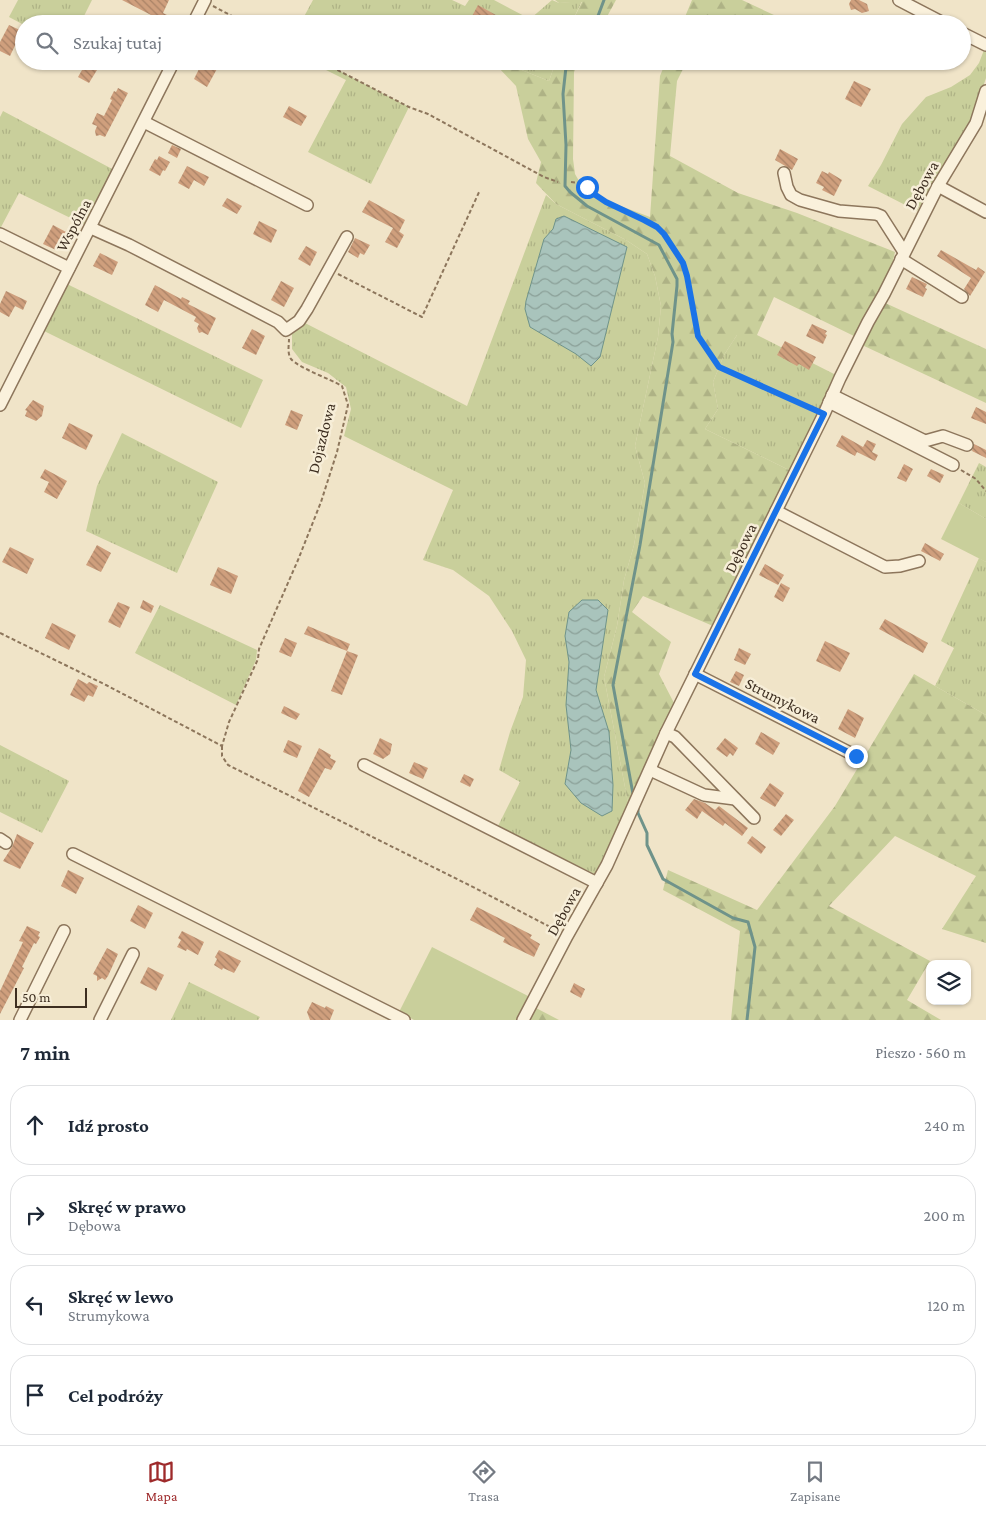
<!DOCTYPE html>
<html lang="pl">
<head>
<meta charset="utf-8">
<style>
	:root { --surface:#fff; --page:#f2f2f3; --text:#1f2937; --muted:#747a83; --line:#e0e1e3; --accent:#9e2a2b }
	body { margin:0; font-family:"Crimson Pro",serif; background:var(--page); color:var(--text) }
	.controls { position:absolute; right:15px; bottom:15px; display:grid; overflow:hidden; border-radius:10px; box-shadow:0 1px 4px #0004 }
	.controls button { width:45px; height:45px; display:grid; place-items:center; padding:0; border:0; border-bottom:1px solid var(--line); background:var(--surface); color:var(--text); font:25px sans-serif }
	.scale { position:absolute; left:15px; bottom:12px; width:72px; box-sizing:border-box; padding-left:5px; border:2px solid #3d2e20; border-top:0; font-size:14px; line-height:18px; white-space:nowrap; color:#3d2e20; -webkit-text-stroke:4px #f7eed8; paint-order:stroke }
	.stop { position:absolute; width:15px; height:15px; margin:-11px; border:4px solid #1a73e8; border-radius:50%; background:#fff }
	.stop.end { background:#1a73e8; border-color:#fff; box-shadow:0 1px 5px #0008 }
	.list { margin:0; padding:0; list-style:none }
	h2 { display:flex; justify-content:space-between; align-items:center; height:65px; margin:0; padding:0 20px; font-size:21px }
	h2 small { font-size:16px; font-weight:400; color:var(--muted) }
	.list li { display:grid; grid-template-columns:32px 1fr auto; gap:15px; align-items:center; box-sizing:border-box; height:80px; margin:0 10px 10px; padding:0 10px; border:1px solid var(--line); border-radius:20px }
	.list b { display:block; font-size:19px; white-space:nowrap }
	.list p { margin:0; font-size:16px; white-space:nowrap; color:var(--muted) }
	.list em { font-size:16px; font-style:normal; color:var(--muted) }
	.icon { flex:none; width:28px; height:28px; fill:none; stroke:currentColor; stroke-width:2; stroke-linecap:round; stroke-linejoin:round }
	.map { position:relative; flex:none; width:986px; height:1020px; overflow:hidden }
	.search { position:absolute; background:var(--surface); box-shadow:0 1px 4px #0004; left:15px; right:15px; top:15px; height:55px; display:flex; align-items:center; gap:12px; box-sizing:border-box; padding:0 18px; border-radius:28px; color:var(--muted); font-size:19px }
	.sheet { height:425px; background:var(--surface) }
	nav { display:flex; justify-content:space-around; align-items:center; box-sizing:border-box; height:70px; border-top:1px solid var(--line); background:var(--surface); font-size:14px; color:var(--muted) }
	nav a { display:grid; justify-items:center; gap:2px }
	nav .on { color:var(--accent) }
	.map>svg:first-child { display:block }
</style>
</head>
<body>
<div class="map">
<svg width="986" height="1020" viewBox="0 0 986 1020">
	<defs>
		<pattern id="grass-tufts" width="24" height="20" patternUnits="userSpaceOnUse" patternTransform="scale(1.25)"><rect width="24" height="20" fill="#c9cf9b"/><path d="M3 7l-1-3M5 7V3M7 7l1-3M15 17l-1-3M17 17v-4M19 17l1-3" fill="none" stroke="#aeb285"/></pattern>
		<pattern id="forest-firs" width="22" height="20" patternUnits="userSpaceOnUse" patternTransform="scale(1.25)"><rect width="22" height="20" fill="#c9cf9b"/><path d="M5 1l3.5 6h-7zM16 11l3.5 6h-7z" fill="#aeb285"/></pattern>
		<pattern id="water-waves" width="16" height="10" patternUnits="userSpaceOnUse" patternTransform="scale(1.25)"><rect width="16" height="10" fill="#a9c4bc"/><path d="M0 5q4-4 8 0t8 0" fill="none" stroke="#8ba098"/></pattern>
		<pattern id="building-back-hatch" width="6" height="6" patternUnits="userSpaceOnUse" patternTransform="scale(1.25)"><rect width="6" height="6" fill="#cf9f7d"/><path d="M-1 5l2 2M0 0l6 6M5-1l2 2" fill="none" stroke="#a98266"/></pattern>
	</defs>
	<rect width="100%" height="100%" fill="#f0e4c8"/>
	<g fill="url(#grass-tufts)">
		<path d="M18 0H92L80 24 24 25 9 17Z"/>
		<path d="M313 0H452L465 6 469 0H494L530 19 552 0 559 3 582 1 571 24H346L334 18 331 24H300Z"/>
		<path d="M984 50 986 51V78L972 120 917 211 868 186 881 165 902 124 926 97 951 87 970 75 979 63Z"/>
		<path d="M308 61H320L409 107 371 184 308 152 346 80Z"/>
		<path d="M489 61H556L549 81 502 62 497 66Z"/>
		<path d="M3 111 116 171 87 226 19 193 0 229V117Z"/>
		<path d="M546 195 556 204 626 240 647 254 655 276 661 306 658 337 635 446 645 483 634 545 624 580 617 626 604 677 628 803 597 875 497 828 520 782 499 770 510 732 523 697 526 660 512 631 489 596 453 570 423 560 453 490 344 436 351 409 346 387 328 373 302 362 292 349V334L305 323 467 406Z"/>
		<path d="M67 284 263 380 241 428 42 330Z"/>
		<path d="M737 335H757L836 375 791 471 705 429 718 409 713 382 724 355Z"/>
		<path d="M122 433 218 482 177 573 86 531 97 486Z"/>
		<path d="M979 463 986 467V519L959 503Z"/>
		<path d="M979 558 986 562V715L935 686 954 648 941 641Z"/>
		<path d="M160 605 257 650 256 660 236 705 135 653Z"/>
		<path d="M0 745 69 781 42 833 0 812Z"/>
		<path d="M189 982 260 1017 258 1020H171Z"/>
	</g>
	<g fill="url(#forest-firs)">
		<path d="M555 0H616L603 24H571L582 2 559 3Z"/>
		<path d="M692 0H742L774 15 768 24H722L709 17 706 24H682Z"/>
		<path d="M556 61H579L574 72 573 159 575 174 586 193 650 217 660 76 666 61H687L677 81 670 156 738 193 797 213 895 252 892 265 856 337 774 297 757 335H737L724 355 713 382 718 409 705 429 791 471 713 626 643 596 632 612 671 642 659 674 674 703 628 803 604 677 617 626 624 580 634 545 645 483 635 446 658 337 661 306 655 276 647 254 626 240 556 204 536 183 541 162 528 139 516 86 497 66 502 62 549 81Z"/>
		<path d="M883 302 986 349V403L862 345Z"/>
		<path d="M914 674 986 715V943L942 929 976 876 895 836 829 906 930 961 907 1000 941 1020H731L740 931 663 890 668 870 757 910 835 806Z"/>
		<path d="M536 1008 559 1020H530Z"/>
	</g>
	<g fill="#c9cf9b">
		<path d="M959 503 986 519V562L941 539Z"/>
		<path d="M432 947 528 996 516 1020H414L399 1012Z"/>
	</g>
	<g fill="url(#water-waves)" stroke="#6f938a">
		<path d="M564 216 627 247 600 357 591 366 576 354 530 327 525 309 526 301 544 239 553 229 556 219Z"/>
		<path d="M582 600H598L608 610 596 690 609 732 613 785 612 811 602 816 581 803 565 784 571 750 566 705 569 662 565 636 569 612Z"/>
	</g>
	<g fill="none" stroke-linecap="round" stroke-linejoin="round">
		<g stroke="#6f938a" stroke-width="3">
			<path d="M595 24 604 0"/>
			<path d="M569 61 566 67 563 94 566 145 565 186 570 192 587 206 659 245 677 279V286L672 334 673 342 640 545 613 685 633 794"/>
			<path d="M638 808V813L647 833V845L663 879 733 918 748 922 755 947 747 1020"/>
		</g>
	</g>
	<g fill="url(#building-back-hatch)">
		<path d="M122 0H169L163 13 167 15 163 24H148L153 16Z"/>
		<path d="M851 0H859L867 4 869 11 862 13 855 9 851 10 849 4Z"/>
		<path d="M478 5 512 24H476L470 20Z"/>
		<path d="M9 25 22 31 10 56 0 51V42Z"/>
		<path d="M203 61H208L218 67 207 87 194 79Z"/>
		<path d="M86 63 97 70 89 83 78 77Z"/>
		<path d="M854 81 871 89 861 107 845 99Z"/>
		<path d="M118 88 128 93 105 137 100 135 96 136 95 131 97 126 92 124 97 113 104 116 112 100 110 99 114 91 116 92Z"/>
		<path d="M289 106 307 116 301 126 283 117Z"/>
		<path d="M172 145 181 149 177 158 168 153Z"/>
		<path d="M780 149 798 159 792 170 775 160Z"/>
		<path d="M159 156 170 162 165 171 163 170 160 176 149 170 155 159 157 160Z"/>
		<path d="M187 166 209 177 204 186 194 180 189 189 178 183Z"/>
		<path d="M822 171 828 174 829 172 842 180 834 196 822 190 824 187 816 183Z"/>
		<path d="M227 198 242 206 237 214 222 206Z"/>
		<path d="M369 200 405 220 399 232 397 230 404 235 397 248 385 242 393 228 362 212Z"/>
		<path d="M259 221 277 230 271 243 253 234Z"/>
		<path d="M53 225 66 232 56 250 43 244Z"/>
		<path d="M355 238 370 245 364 255 360 253 358 258 348 252Z"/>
		<path d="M306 246 317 252 310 266 298 259Z"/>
		<path d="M941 250 976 270 978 267 985 272 970 296 964 289 971 278 937 256Z"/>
		<path d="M100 253 118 262 112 275 93 266Z"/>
		<path d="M912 277 927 284 925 288 927 289 923 297 906 289Z"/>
		<path d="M281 281 294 288 284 307 271 300Z"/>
		<path d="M155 285 181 299 182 297 190 301 188 304 216 318 208 335 202 332 199 333 197 328 199 324 194 321 196 317 164 300 158 312 145 305Z"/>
		<path d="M6 291 27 301 23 310 15 306 9 317 0 312V304Z"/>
		<path d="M812 324 827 331 825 334 827 335 823 344 806 336Z"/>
		<path d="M252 329 265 336 256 355 242 348Z"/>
		<path d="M785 341 816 357 809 370 799 364 797 366 777 355Z"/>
		<path d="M33 400 44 406 42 416 36 421 25 416 27 411 25 410Z"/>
		<path d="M976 407 986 412V424L971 418Z"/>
		<path d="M291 410 303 415 297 430 285 425Z"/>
		<path d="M69 423 93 435 86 450 62 438Z"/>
		<path d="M842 435 863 447 867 440 876 444 872 452 878 455 875 461 857 452 855 456 836 446Z"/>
		<path d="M974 444 986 450V458L972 451Z"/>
		<path d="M904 464 913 469 906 482 897 478Z"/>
		<path d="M45 469 67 481 57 499 44 492 49 482 40 478Z"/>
		<path d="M931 469 944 475 940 483 927 476Z"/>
		<path d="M925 543 944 554 940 561 921 551Z"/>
		<path d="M97 545 111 553 101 572 86 565Z"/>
		<path d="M10 547 34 559 27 574 2 562Z"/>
		<path d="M765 564 784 575 778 585 759 575Z"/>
		<path d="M218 567 238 576 231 594 210 585Z"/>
		<path d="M781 583 790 588 783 602 774 597Z"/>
		<path d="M143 600 154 606 151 613 140 608Z"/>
		<path d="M118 602 130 607 120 628 108 622Z"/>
		<path d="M885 619 928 643 923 653 879 629Z"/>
		<path d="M52 623 76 635 69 650 45 638Z"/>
		<path d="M308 626 350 644 347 651 304 634Z"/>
		<path d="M285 638 297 643 291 657 279 652Z"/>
		<path d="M825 641 850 653 840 672 816 661Z"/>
		<path d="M739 648 751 654 745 665 734 660Z"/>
		<path d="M347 651 358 655 342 695 331 691Z"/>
		<path d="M736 671 744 675 739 686 730 682Z"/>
		<path d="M78 679 87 684 89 682 98 686 93 697 88 695 84 702 70 695Z"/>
		<path d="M284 706 300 714 296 720 281 713Z"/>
		<path d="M848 709 864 718 855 738 838 729Z"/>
		<path d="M761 732 780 743 773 755 755 744Z"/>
		<path d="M380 738 392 744 390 754 383 759 373 754Z"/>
		<path d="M725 738 738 748 733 756 730 753 727 757 716 749Z"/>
		<path d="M288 740 302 746 297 758 283 752Z"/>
		<path d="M319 748 331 755 330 758 336 761 331 770 325 768 309 797 298 791Z"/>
		<path d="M414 762 428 768 423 779 409 773Z"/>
		<path d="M464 774 474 779 470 787 460 782Z"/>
		<path d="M770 783 784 793 775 807 760 798Z"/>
		<path d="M694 799 705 803 715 810 719 806 748 828 742 836 725 823 723 826 702 811 697 819 685 810Z"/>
		<path d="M786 814 794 820 781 836 773 830Z"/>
		<path d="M17 834 34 843 20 869 3 861 12 847Z"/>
		<path d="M752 836 766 847 761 854 747 843Z"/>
		<path d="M68 870 84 878 76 894 61 886Z"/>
		<path d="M138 905 153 913 145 929 130 921Z"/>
		<path d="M477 907 532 935 530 938 540 944 534 957 503 942 505 938 470 920Z"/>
		<path d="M27 926 40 932 38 936 40 937 36 944 34 943 22 967 24 968 0 1014V991L23 942 19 941Z"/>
		<path d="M182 931 204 942 198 955 187 949 186 951 177 947 181 940 178 938Z"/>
		<path d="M107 948 118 954 108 976 105 980 102 978 97 981V976L93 974Z"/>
		<path d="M219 950 241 961 234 973 223 968 222 970 214 965 217 959 215 957Z"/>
		<path d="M148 967 164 975 156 991 140 983Z"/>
		<path d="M574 983 585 989 581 998 570 992Z"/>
		<path d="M312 1002 325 1008 326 1006 334 1010 330 1020H310L307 1012Z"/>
	</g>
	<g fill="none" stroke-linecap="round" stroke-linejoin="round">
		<defs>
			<g id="minor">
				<path d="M899 0 945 24"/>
				<path d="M193 24 205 0"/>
				<path d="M962 33 986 45"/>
				<path d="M144 122 307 205"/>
				<path d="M784 173 787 187 791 195 800 200 839 211 876 214 881 216 904 252"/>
				<path d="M938 186 986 212"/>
				<path d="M91 228 129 245 278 322 286 330 299 321 307 309 347 237"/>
				<path d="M0 234 69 268"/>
				<path d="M901 259 962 297"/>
				<path d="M832 395 925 441 943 436 967 445"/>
				<path d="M829 402 953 465"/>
				<path d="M0 405 174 61"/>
				<path d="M776 511 885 567 900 566 919 561"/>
				<path d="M695 674 856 756"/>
				<path d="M666 733 675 737 754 818"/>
				<path d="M364 765 597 883"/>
				<path d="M650 770 704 795 735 799"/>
				<path d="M0 839 6 843"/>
				<path d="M73 854 404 1020"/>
				<path d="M20 1020 64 931"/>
				<path d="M100 1020 133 954"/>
				<path d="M523 1020 567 936 607 865 666 733 824 414 840 378 868 322 884 294 938 186 976 123 986 91"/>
			</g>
		</defs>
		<use href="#minor" stroke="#8d765c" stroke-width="14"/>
		<g stroke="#8d765c" stroke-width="2" stroke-dasharray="4 2.5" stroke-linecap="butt">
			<path d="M213 6 247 24"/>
			<path d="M320 61 409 107 428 114 544 177 558 182"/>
			<path d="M571 182 580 183 605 202 645 220 657 227 664 234 683 263 687 276 692 310 699 336 719 367 815 410"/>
			<path d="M338 274 422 317 480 190"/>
			<path d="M961 470 976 479 986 491"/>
			<path d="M0 633 106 685 222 746 229 722 258 659 259 649 298 560 321 502 337 452 348 405 342 386C330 379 299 368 291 359 287 353 289 345 289 339"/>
			<path d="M222 746V756L228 765 475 888 558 931"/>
		</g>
		<use href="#minor" stroke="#faf1dc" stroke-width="11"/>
	</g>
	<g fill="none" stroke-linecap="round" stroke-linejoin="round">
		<path stroke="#1a73e8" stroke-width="6" d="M587 187 594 194 606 202 644 220 657 227 664 234 683 263 687 276 698 336 719 367 824 414 695 674 856 756"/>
	</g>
	<g text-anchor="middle" stroke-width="5" stroke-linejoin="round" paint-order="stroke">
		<g font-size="16" fill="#3d2e20" stroke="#f7eed8">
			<text transform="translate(921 185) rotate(-61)" y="6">Dębowa</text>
			<text transform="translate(73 225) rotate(-62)" y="6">Wspólna</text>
			<text transform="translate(321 438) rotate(-76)" y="6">Dojazdowa</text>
			<text transform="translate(740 548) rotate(-64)" y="6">Dębowa</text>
			<text transform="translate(783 700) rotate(27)" y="6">Strumykowa</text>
			<text transform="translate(563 911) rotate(-61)" y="6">Dębowa</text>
		</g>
	</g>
</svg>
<div class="controls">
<button><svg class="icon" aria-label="layers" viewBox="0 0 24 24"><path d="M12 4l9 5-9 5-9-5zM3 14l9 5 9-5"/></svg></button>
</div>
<div class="scale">50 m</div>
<div class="stop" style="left:587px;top:187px"></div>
<div class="stop end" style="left:856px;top:756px"></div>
<div class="search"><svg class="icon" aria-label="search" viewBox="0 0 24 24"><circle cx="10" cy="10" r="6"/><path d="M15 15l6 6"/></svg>Szukaj tutaj</div>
</div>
<section class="sheet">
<h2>7 min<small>Pieszo · 560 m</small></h2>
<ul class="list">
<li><svg class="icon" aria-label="ahead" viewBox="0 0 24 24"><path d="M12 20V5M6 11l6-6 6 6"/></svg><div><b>Idź prosto</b></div><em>240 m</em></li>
<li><svg class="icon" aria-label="right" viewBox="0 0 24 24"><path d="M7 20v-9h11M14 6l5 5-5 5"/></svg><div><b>Skręć w prawo</b><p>Dębowa</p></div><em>200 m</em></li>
<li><svg class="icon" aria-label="left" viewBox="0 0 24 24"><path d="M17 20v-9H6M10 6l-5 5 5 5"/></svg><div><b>Skręć w lewo</b><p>Strumykowa</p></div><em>120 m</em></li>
<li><svg class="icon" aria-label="arrive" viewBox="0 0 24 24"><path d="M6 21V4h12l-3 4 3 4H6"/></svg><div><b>Cel podróży</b></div></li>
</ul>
</section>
<nav>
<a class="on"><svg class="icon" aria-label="map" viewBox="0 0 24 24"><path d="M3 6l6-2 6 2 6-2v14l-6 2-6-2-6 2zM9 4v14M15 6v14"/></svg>Mapa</a>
<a><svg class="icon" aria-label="directions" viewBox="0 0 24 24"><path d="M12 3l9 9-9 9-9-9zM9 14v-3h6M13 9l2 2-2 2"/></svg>Trasa</a>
<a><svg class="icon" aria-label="saved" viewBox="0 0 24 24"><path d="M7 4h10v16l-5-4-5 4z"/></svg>Zapisane</a>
</nav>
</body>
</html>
